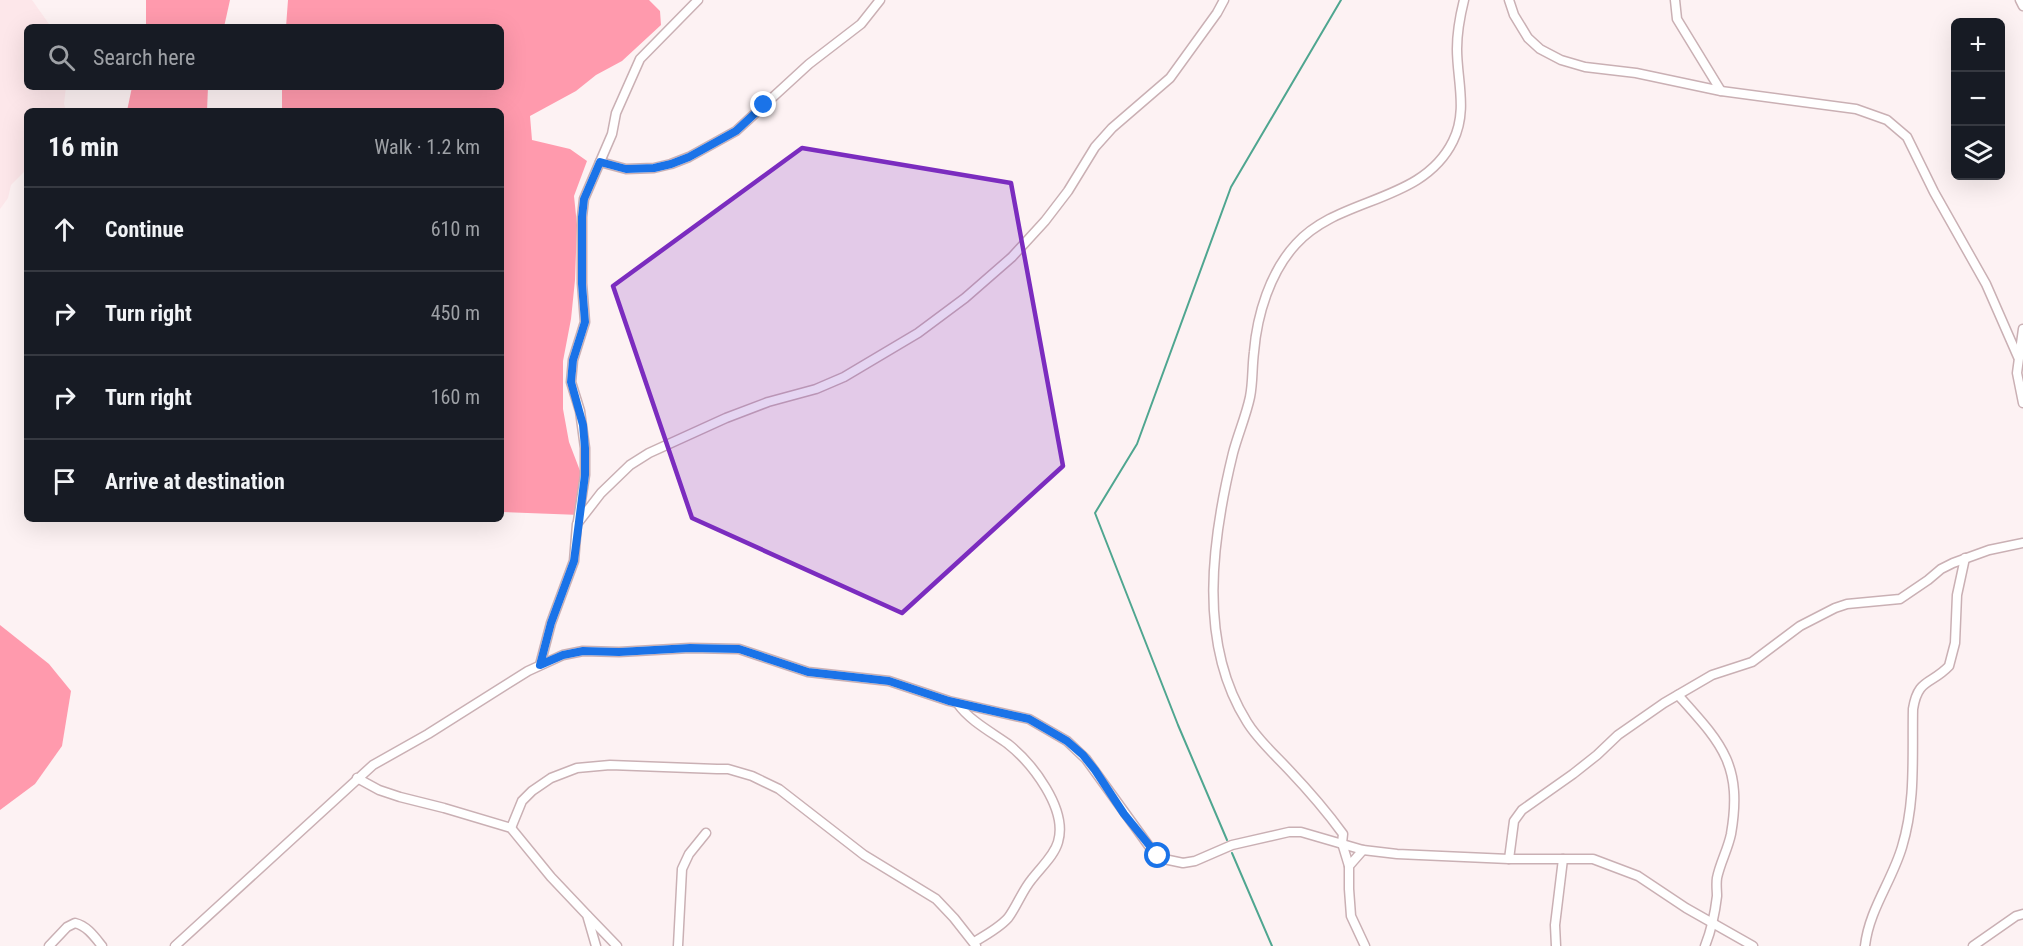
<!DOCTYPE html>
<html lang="en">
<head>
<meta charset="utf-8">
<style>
	:root { --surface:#171b24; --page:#242831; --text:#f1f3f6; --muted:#9ea1a6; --line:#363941 }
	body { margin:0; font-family:"Roboto Condensed",sans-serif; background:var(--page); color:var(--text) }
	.controls { position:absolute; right:18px; top:18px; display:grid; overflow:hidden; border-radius:9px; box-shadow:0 6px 24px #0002 }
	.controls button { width:54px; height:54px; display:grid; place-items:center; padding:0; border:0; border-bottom:2px solid var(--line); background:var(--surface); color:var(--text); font:30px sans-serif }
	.stop { position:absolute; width:18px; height:18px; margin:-14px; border:4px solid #1a73e8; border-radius:50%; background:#fff }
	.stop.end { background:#1a73e8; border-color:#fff; box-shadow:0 2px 6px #0008 }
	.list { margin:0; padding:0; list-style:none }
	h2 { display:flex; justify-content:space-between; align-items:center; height:78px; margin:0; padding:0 24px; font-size:26px }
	h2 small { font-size:20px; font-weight:400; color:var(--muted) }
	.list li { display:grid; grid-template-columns:39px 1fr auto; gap:18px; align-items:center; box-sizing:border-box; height:84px; padding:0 24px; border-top:2px solid var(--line) }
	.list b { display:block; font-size:22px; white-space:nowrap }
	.list em { font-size:20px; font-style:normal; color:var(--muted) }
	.icon { flex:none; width:33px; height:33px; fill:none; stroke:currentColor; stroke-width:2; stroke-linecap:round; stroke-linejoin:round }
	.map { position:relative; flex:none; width:2023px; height:946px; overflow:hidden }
	.search { position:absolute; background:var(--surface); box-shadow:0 6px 24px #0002; left:24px; top:24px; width:480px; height:66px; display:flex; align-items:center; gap:15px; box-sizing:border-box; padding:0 21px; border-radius:9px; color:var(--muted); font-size:22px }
	.panel { position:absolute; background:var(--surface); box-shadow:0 6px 24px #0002; left:24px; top:108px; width:480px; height:414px; border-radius:9px }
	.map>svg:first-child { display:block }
</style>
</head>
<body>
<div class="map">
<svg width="2023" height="946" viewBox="0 0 2023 946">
	<rect width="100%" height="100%" fill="#fdf2f3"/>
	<path fill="#fde7ea" d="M0 0H32L49 24 51 27H27V87H66L64 104 66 111H27V169L11 185 8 198 0 209Z"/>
	<g fill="#ff9aad">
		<path d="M146 0H230L224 27H146Z"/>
		<path d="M288 0H649L660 11 661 25 622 61 596 75 576 91 530 116 532 140 570 149 587 161 574 196 577 225 575 280 571 319 563 361V409L569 442 582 476 580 515 501 512V111H282V87H501V27H286Z"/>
		<path d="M132 87H208L207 111H127Z"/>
		<path d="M0 625 49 664 71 691 62 746 35 784 0 810Z"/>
	</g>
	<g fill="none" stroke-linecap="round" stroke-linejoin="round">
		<g stroke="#4fa690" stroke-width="2">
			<path d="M1227 840 1178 725 1095 513 1137 444 1231 187 1341 0"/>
			<path d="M1232 853 1272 946"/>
		</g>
		<defs>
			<g id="street">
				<path d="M1509 0 1514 15 1528 38 1540 49 1561 60 1585 67 1636 73 1721 91 1856 109 1887 120 1907 137 1934 192 1986 284 2018 357"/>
				<path d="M1675 0 1677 19 1721 91"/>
				<path d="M2020 0 2023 6"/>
				<path d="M600 162 626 169 654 168 671 164 689 157 736 131 809 64 861 24 880 0"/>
				<path d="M2023 329 2017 373 2023 403"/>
				<path d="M578 521 585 475V448L580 411 571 382 573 360 585 322 582 283V217L584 199 612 134 616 113 640 59 698 0"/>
				<path d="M540 665 551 623 574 561 577 524 601 493 630 465 649 453 726 418 768 402 816 389 844 377 918 333 965 298 1012 257 1045 221 1068 191 1095 147 1112 128 1170 78 1217 13 1224 0"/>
				<path d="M1678 695C1721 743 1743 764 1731 834 1728 849 1720 863 1717 878 1716 884 1717 891 1717 896 1715 913 1711 931 1705 946"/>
				<path d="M958 704C969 720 991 732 1008 744 1032 763 1068 809 1058 842 1054 856 1041 867 1032 879 1022 891 1017 906 1008 918 999 928 986 935 974 942"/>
				<path d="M357 778 379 790 400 797 444 808 511 828 551 877 587 915 596 946"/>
				<path d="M511 828 522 801 532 791 551 778 577 768 610 765 717 769H728L752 776 779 789 864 855 936 899 954 918 976 946"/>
				<path d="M1363 850 1349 866V889L1351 916 1365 946"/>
				<path d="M1509 859 1514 821 1522 810 1573 774 1597 755 1618 735 1664 703 1712 675 1752 662 1800 626 1835 608 1847 604 1900 599 1928 580 1941 569 1953 563 1989 550 2023 543"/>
				<path d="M1349 866 1342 843 1343 834C1327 812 1308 790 1289 770 1275 755 1258 740 1247 722 1197 643 1212 539 1233 453 1238 434 1246 416 1250 397 1253 382 1252 367 1254 352 1257 315 1270 272 1296 244 1339 196 1422 204 1453 141 1468 111 1457 80 1457 49 1457 32 1460 16 1464 0"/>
				<path d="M588 916 617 946"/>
				<path d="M49 946 67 927 75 923C87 926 94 936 102 946"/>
				<path d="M175 946 373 765 428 734 528 671 563 655 583 651 619 652 690 648 739 649 808 672 889 681 949 701 1029 719 1067 741 1086 759 1154 853 1164 859 1183 863 1195 861 1232 845 1289 832H1301L1363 850 1397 854 1509 859H1593L1638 876 1686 908 1753 946"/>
				<path d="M678 946 682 869 689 854 706 833"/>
				<path d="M1556 946 1555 925 1563 859"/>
				<path d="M1865 946C1869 910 1892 881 1902 847 1916 801 1912 756 1913 709 1918 678 1931 685 1949 666L1955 643 1957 595 1965 558"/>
				<path d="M1973 946 2016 916 2023 914"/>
			</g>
		</defs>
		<use href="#street" stroke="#cab0b4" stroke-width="11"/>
		<use href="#street" stroke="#fff" stroke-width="8"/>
	</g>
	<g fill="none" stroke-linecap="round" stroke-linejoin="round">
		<path stroke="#1a73e8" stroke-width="8" d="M764 105 736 131 689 157 671 164 654 168 626 169 600 162 584 199 582 217V284L585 322 573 360 571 382 583 425 585 448V475L574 561 551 623 540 665 563 655 583 651 619 652 690 648 739 649 808 672 889 681 949 701 1029 719 1067 741 1083 755 1095 770 1124 814 1158 856"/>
	</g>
	<path fill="#7b2cbf" fill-opacity="0.2" stroke="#7b2cbf" stroke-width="4.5" stroke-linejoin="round" d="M802 148 1011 183 1063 466 902 613 692 518 613 286Z"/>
</svg>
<div class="controls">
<button>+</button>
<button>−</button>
<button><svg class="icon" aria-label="layers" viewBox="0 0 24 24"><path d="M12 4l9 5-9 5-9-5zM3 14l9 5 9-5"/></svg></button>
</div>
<div class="stop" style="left:1158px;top:856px"></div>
<div class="stop end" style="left:764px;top:105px"></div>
<div class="search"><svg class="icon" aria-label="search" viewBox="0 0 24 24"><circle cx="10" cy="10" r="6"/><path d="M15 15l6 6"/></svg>Search here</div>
<section class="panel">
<h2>16 min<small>Walk · 1.2 km</small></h2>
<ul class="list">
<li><svg class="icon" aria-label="ahead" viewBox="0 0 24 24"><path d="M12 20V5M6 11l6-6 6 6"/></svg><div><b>Continue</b></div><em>610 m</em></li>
<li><svg class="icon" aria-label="right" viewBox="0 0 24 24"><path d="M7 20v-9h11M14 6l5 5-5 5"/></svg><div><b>Turn right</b></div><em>450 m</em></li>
<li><svg class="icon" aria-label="right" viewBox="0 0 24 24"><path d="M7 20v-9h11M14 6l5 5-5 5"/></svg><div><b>Turn right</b></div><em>160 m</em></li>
<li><svg class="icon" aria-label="arrive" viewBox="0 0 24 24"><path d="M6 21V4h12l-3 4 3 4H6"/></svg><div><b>Arrive at destination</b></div></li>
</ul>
</section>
</div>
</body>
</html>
